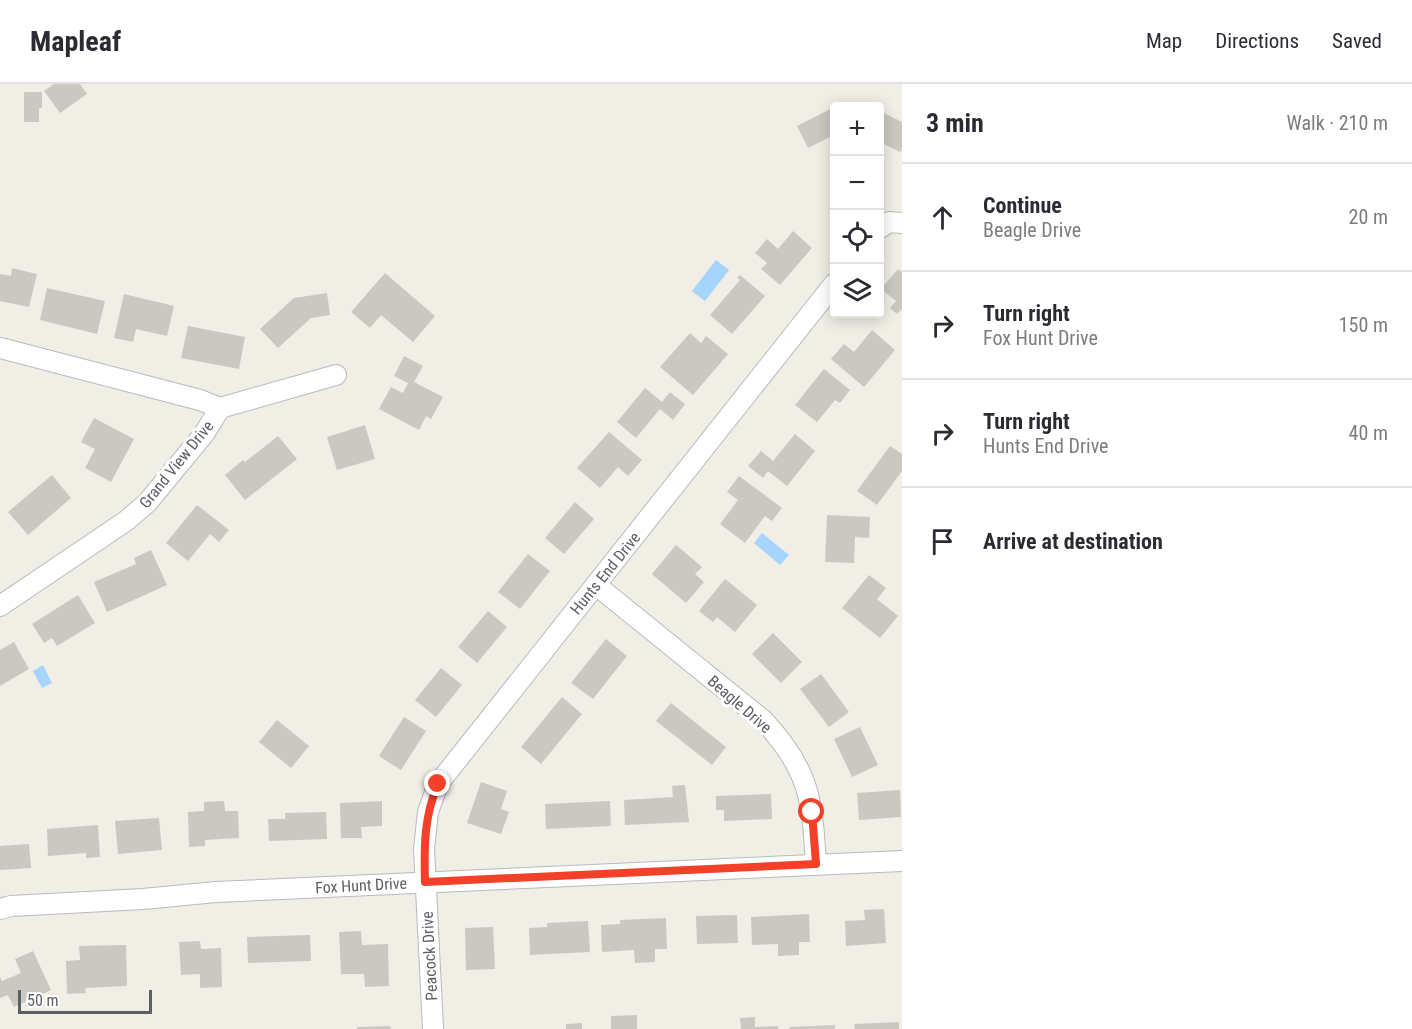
<!DOCTYPE html>
<html lang="en">
<head>
<meta charset="utf-8">
<style>
	:root { --surface:#fff; --page:#f7f7f7; --text:#2b2b33; --muted:#7c7c81; --line:#e1e1e2 }
	body { margin:0; font-family:"Roboto Condensed",sans-serif; background:var(--page); color:var(--text) }
	.controls { position:absolute; right:18px; top:18px; display:grid; overflow:hidden; border-radius:6px; box-shadow:0 3px 15px #0003 }
	.controls button { width:54px; height:54px; display:grid; place-items:center; padding:0; border:0; border-bottom:2px solid var(--line); background:var(--surface); color:var(--text); font:30px sans-serif }
	.scale { position:absolute; left:18px; bottom:15px; width:134px; box-sizing:border-box; padding-left:6px; border:3px solid #5c6066; border-top:0; font-size:16px; line-height:21px; white-space:nowrap; color:#5c6066; -webkit-text-stroke:4px #fff; paint-order:stroke }
	.stop { position:absolute; width:18px; height:18px; margin:-14px; border:4px solid #f34028; border-radius:50%; background:#fff }
	.stop.end { background:#f34028; border-color:#fff; box-shadow:0 2px 6px #0008 }
	.list { margin:0; padding:0; list-style:none }
	h2 { display:flex; justify-content:space-between; align-items:center; height:78px; margin:0; padding:0 24px; font-size:26px }
	h2 small { font-size:20px; font-weight:400; color:var(--muted) }
	.list li { display:grid; grid-template-columns:39px 1fr auto; gap:18px; align-items:center; box-sizing:border-box; height:108px; padding:0 24px; border-top:2px solid var(--line) }
	.list b { display:block; font-size:22px; white-space:nowrap }
	.list p { margin:0; font-size:20px; white-space:nowrap; color:var(--muted) }
	.list em { font-size:20px; font-style:normal; color:var(--muted) }
	.icon { flex:none; width:33px; height:33px; fill:none; stroke:currentColor; stroke-width:2; stroke-linecap:round; stroke-linejoin:round }
	.map { position:relative; flex:none; width:902px; height:945px; overflow:hidden }
	header { display:flex; align-items:center; gap:36px; box-sizing:border-box; height:84px; padding:0 30px; background:var(--surface); border-bottom:2px solid var(--line) }
	header strong { font-size:28px }
	nav { display:flex; gap:33px; margin-inline-start:auto; font-size:21px }
	main { display:flex }
	aside { flex:1; background:var(--surface) }
	.map>svg:first-child { display:block }
</style>
</head>
<body>
<header>
<strong>Mapleaf</strong>
<nav><a>Map</a><a>Directions</a><a>Saved</a></nav>
</header>
<main>
<div class="map">
<svg width="902" height="945" viewBox="0 0 902 945">
	<rect width="100%" height="100%" fill="#f0eee5"/>
	<g fill="#a5d4ff">
		<path d="M716 176 729 186 705 217 692 207Z"/>
		<path d="M762 449 789 471 780 481 754 459Z"/>
		<path d="M43 581 52 599 42 604 33 587Z"/>
	</g>
	<g fill="#cbc8c2">
		<path d="M54 0H80L87 10 60 29 44 7Z"/>
		<path d="M24 8H42V24H39V38H24Z"/>
		<path d="M834 23V51L808 64 797 42Z"/>
		<path d="M880 27 902 38V64L900 68 880 58Z"/>
		<path d="M793 147 812 164 780 201 761 185 767 179 755 169 767 155 778 165Z"/>
		<path d="M12 184 37 190 29 223 0 217V190L11 192Z"/>
		<path d="M898 185 902 188V225L897 230 890 224 896 217 881 205Z"/>
		<path d="M385 189 435 232 413 258 381 231 370 244 351 228Z"/>
		<path d="M740 191 765 212 732 250 710 231 740 196 737 194Z"/>
		<path d="M47 204 105 217 97 250 40 236Z"/>
		<path d="M327 209 330 231 311 234 278 264 260 245 294 214Z"/>
		<path d="M124 210 174 222 167 252 136 245 133 258 114 254Z"/>
		<path d="M188 242 245 253 239 285 181 274Z"/>
		<path d="M872 246 895 266 864 303 831 275 844 260 854 268Z"/>
		<path d="M690 249 701 259 706 252 728 270 693 311 660 283Z"/>
		<path d="M404 272 423 282 414 298 443 313 431 335 426 332 419 346 379 325 391 303 403 309 408 299 394 292Z"/>
		<path d="M824 285 850 306 840 319 835 316 817 338 795 321Z"/>
		<path d="M645 304 662 318 670 308 685 320 673 336 660 325 636 354 617 338Z"/>
		<path d="M94 334 134 355 111 398 85 384 95 365 81 358Z"/>
		<path d="M365 341 375 375 337 386 327 353Z"/>
		<path d="M609 348 642 376 628 392 618 383 600 404 577 384Z"/>
		<path d="M795 350 815 367 787 402 768 387 763 394 748 382 761 367 773 377Z"/>
		<path d="M278 352 297 375 245 416 225 391 243 376 245 378Z"/>
		<path d="M890 362 902 370V387L877 421 857 407Z"/>
		<path d="M52 391 71 414 28 451 8 428Z"/>
		<path d="M739 392 782 424 772 437 765 432 745 459 720 440 738 416 727 408Z"/>
		<path d="M575 418 594 435 564 470 545 454Z"/>
		<path d="M197 421 229 446 219 458 210 450 188 477 166 459Z"/>
		<path d="M827 431 870 433 869 454 855 453 854 479 825 478Z"/>
		<path d="M676 461 702 483 695 490 704 498 686 519 652 490Z"/>
		<path d="M151 466 167 501 107 528 94 498 136 480 134 474Z"/>
		<path d="M528 470 550 487 520 525 498 508Z"/>
		<path d="M869 491 886 504 877 515 898 532 880 554 842 524Z"/>
		<path d="M725 495 757 521 735 548 717 533 713 538 699 527Z"/>
		<path d="M78 511 95 539 57 562 52 554 44 559 32 540Z"/>
		<path d="M488 527 507 543 477 579 458 563Z"/>
		<path d="M773 549 802 578 781 599 752 570Z"/>
		<path d="M606 555 627 572 593 615 571 599Z"/>
		<path d="M14 558 29 585 0 602V566Z"/>
		<path d="M441 584 462 601 436 633 415 616Z"/>
		<path d="M821 590 849 628 829 643 800 605Z"/>
		<path d="M562 613 582 630 541 680 521 663Z"/>
		<path d="M671 619 726 663 712 681 656 637Z"/>
		<path d="M404 633 426 647 401 686 379 672Z"/>
		<path d="M277 636 309 662 291 684 259 658Z"/>
		<path d="M860 643 878 681 852 693 834 655Z"/>
		<path d="M481 698 507 707 501 725 509 728 501 750 467 739Z"/>
		<path d="M685 701 689 738 625 741 624 716 673 713 672 702Z"/>
		<path d="M900 706 901 733 859 736 857 709Z"/>
		<path d="M771 710 772 735 724 737V726H716V712Z"/>
		<path d="M224 717 225 727H238L239 754 205 756V762L189 763 188 728 204 727V718Z"/>
		<path d="M382 717V742L361 743 362 754H341L340 719Z"/>
		<path d="M610 717 611 742 546 745 545 720Z"/>
		<path d="M326 728 327 755 269 757 268 735H285V729Z"/>
		<path d="M159 734 162 766 118 770 115 737Z"/>
		<path d="M98 741 100 773 86 774V769L48 772 47 745Z"/>
		<path d="M29 760 31 784 0 786V762Z"/>
		<path d="M884 825 886 859 846 862 845 837 865 836 864 826Z"/>
		<path d="M809 830 810 858H799V871L778 872V860L752 861 751 833Z"/>
		<path d="M737 831 738 859 697 860 696 832Z"/>
		<path d="M666 834 667 865H655V878L635 879 634 866 602 868 601 841 620 840V836Z"/>
		<path d="M588 837 590 868 530 871 529 844 547 843V839Z"/>
		<path d="M493 843 495 885 466 886 465 844Z"/>
		<path d="M361 847 362 861 388 860 389 902 365 903 364 890H341L339 848Z"/>
		<path d="M310 851 311 877 248 879 247 853Z"/>
		<path d="M200 857 201 865 221 864 222 903 200 904V890L181 891 179 858Z"/>
		<path d="M126 861 127 902 85 904 86 909 67 910 66 877 80 876 79 862Z"/>
		<path d="M33 867 51 906 14 923 8 911 0 914V893L2 897 21 889 15 875Z"/>
		<path d="M637 931V945H611V932Z"/>
		<path d="M755 933V943L778 942V945H741L740 934Z"/>
		<path d="M899 938V945H855L854 940Z"/>
		<path d="M582 939V945H566V940Z"/>
		<path d="M835 941V945H790V943Z"/>
		<path d="M390 942 391 945H357V943Z"/>
	</g>
	<g fill="none" stroke-linecap="round" stroke-linejoin="round">
		<defs>
			<g id="minor">
				<path d="M880 144 889 138 902 139"/>
				<path d="M0 264 200 316 220 324"/>
				<path d="M220 324 336 291"/>
				<path d="M596 501 763 636C810 686 812 715 816 780"/>
				<path d="M0 522 126 437 147 419 204 350 220 324"/>
				<path d="M0 825 11 822 143 815 216 808 902 777"/>
				<path d="M433 945 424 765 428 728 438 700 834 200"/>
			</g>
		</defs>
		<use href="#minor" stroke="#b7babf" stroke-width="22"/>
		<use href="#minor" stroke="#fff" stroke-width="20"/>
	</g>
	<g fill="none" stroke-linecap="round" stroke-linejoin="round">
		<path stroke="#f34028" stroke-width="8" d="M438 700C424 732 424 763 425 798L816 780 812 728"/>
	</g>
	<g text-anchor="middle" stroke-width="6" stroke-linejoin="round" paint-order="stroke">
		<g font-size="16" fill="#5c6066" stroke="#fff">
			<text transform="translate(176 380) rotate(-51)" y="6">Grand View Drive</text>
			<text transform="translate(605 489) rotate(-51)" y="6">Hunts End Drive</text>
			<text transform="translate(740 620) rotate(41)" y="6">Beagle Drive</text>
			<text transform="translate(361 801) rotate(-3)" y="6">Fox Hunt Drive</text>
			<text transform="translate(429 872) rotate(-93)" y="6">Peacock Drive</text>
		</g>
	</g>
</svg>
<div class="controls">
<button>+</button>
<button>−</button>
<button><svg class="icon" aria-label="locate" viewBox="0 0 24 24"><circle cx="12" cy="12" r="6"/><path d="M12 2v4M12 18v4M2 12h4M18 12h4"/></svg></button>
<button><svg class="icon" aria-label="layers" viewBox="0 0 24 24"><path d="M12 4l9 5-9 5-9-5zM3 14l9 5 9-5"/></svg></button>
</div>
<div class="scale">50 m</div>
<div class="stop" style="left:812px;top:728px"></div>
<div class="stop end" style="left:438px;top:700px"></div>
</div>
<aside>
<h2>3 min<small>Walk · 210 m</small></h2>
<ul class="list">
<li><svg class="icon" aria-label="ahead" viewBox="0 0 24 24"><path d="M12 20V5M6 11l6-6 6 6"/></svg><div><b>Continue</b><p>Beagle Drive</p></div><em>20 m</em></li>
<li><svg class="icon" aria-label="right" viewBox="0 0 24 24"><path d="M7 20v-9h11M14 6l5 5-5 5"/></svg><div><b>Turn right</b><p>Fox Hunt Drive</p></div><em>150 m</em></li>
<li><svg class="icon" aria-label="right" viewBox="0 0 24 24"><path d="M7 20v-9h11M14 6l5 5-5 5"/></svg><div><b>Turn right</b><p>Hunts End Drive</p></div><em>40 m</em></li>
<li><svg class="icon" aria-label="arrive" viewBox="0 0 24 24"><path d="M6 21V4h12l-3 4 3 4H6"/></svg><div><b>Arrive at destination</b></div></li>
</ul>
</aside>
</main>
</body>
</html>
